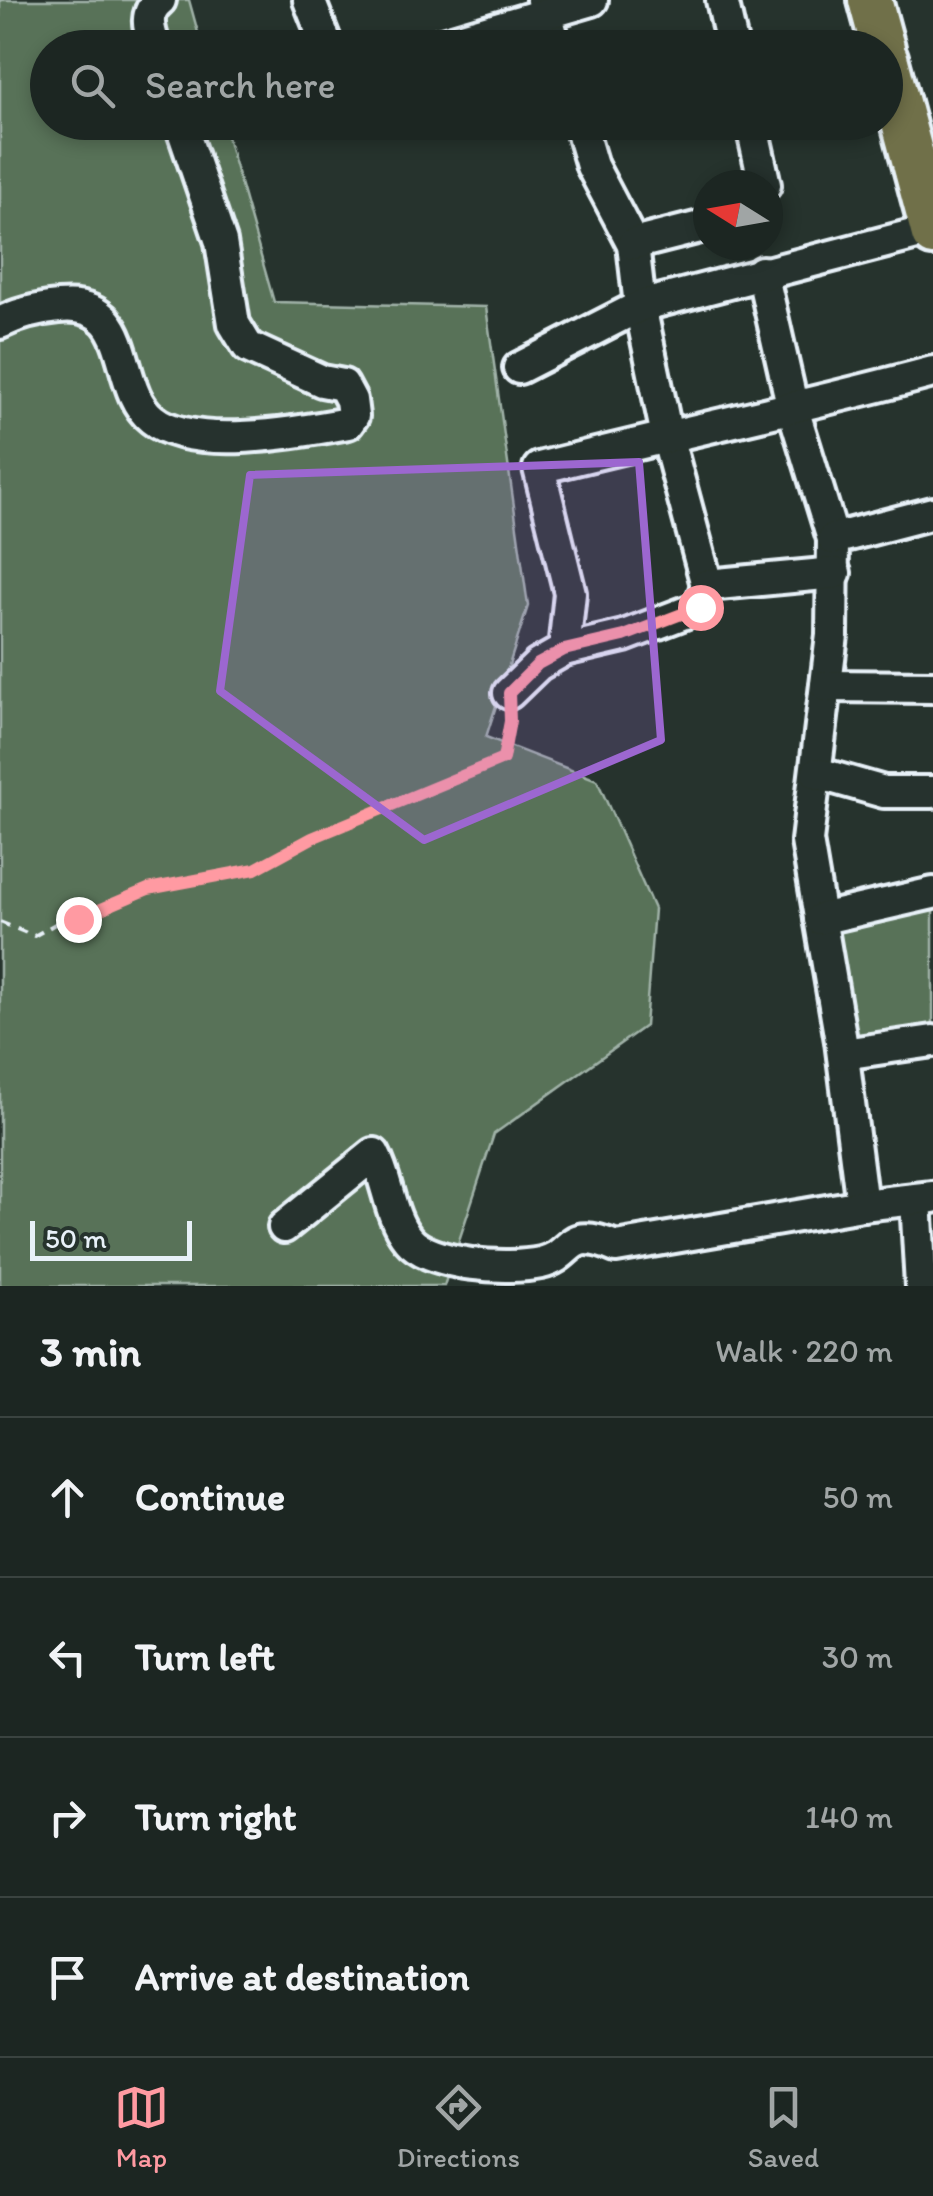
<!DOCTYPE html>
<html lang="en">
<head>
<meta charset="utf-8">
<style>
	:root { --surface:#1c2622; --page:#252e2a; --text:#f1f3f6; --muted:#a0a5a5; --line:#3a4340; --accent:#ff9aa2 }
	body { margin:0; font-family:Itim,sans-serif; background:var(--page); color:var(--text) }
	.compass { position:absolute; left:693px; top:170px; width:90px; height:90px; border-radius:50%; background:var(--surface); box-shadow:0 5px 15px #0003; rotate:281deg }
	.scale { position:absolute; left:30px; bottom:25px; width:162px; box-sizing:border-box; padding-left:10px; border:5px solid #e8f1f8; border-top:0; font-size:28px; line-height:35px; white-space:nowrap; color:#e8f1f8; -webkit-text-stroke:8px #26332d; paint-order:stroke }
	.stop { position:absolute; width:30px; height:30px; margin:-22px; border:8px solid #ff9aa2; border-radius:50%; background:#fff }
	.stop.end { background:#ff9aa2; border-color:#fff; box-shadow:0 2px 10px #0008 }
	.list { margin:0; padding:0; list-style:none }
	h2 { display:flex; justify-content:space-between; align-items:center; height:130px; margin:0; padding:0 40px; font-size:42px }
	h2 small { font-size:32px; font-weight:400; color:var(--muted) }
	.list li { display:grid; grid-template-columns:65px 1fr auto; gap:30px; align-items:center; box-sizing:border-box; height:160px; padding:0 40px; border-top:2px solid var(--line) }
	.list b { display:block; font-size:38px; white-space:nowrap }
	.list em { font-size:32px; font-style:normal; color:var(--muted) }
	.icon { flex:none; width:55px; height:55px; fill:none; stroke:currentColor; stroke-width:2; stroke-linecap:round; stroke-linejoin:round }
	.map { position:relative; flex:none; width:933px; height:1286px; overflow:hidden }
	.search { position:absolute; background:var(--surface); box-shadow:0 5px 15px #0003; left:30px; right:30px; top:30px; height:110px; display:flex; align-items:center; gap:25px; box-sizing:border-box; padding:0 35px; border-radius:55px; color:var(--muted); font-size:38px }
	.sheet { height:770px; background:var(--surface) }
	nav { display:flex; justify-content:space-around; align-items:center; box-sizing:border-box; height:140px; border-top:2px solid var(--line); background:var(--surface); font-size:28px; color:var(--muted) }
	nav a { display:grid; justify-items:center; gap:5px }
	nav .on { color:var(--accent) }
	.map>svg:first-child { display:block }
</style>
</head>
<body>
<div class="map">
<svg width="933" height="1286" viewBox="0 0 933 1286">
	<rect width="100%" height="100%" fill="#26332d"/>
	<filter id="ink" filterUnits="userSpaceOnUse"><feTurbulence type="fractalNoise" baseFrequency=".01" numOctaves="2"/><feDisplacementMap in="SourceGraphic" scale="20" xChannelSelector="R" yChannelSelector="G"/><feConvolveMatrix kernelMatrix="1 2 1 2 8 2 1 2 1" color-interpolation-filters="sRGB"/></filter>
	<g filter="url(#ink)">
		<g fill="#587258" stroke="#a0b2a8" stroke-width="2.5">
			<path d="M0 0H189L202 47 48 48V122L223 123 274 302 486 307 528 606 486 737 597 780 654 909 645 1026 494 1134 444 1286H0Z"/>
			<path d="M933 902V1033L856 1039 837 924Z"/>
		</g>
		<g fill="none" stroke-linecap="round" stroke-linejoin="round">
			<defs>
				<g id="minor">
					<path d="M309 0 328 48"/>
					<path d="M542 0 556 48"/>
					<path d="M722 0 733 48"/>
					<path d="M155 48C149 29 143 14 160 0"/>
					<path d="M429 48 592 0"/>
					<path d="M579 122 592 166 633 244 640 306 667 436 707 585"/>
					<path d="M751 122 765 185"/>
					<path d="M633 244 708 225"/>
					<path d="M762 272 793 409 833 539 832 635 807 841 841 1041 862 1205"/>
					<path d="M0 323C19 313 38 309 59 307 137 299 111 386 152 419 192 452 300 432 348 423L353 416 351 400 343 385 322 381 248 347 234 324 221 242 180 122"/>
					<path d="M519 368 640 306 932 230"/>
					<path d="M833 539 933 513"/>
					<path d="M564 650 624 636 700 607 707 585 835 573"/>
					<path d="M826 686 933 687"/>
					<path d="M509 693 538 665 564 650 570 593 539 468C670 435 802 407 933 372"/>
					<path d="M817 773 884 792H933"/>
					<path d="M820 919 933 893"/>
					<path d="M843 1054 933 1041"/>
					<path d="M916 1200 921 1286"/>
					<path d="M284 1227 374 1154C388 1180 389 1216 408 1239 430 1266 508 1270 541 1263 576 1255 564 1225 616 1247L862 1205 933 1197"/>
				</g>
				<g id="highway">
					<path d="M870 0 883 48"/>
					<path d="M886 58 933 234"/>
				</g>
			</defs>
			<use href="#minor" stroke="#e8f1f8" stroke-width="38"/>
			<use href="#highway" stroke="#e8f1f8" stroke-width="50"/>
			<path stroke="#e8f1f8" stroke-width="4" stroke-dasharray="10 8" stroke-linecap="butt" d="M0 922 34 936 71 915 78 919 148 889 255 869 312 838 503 759 510 719"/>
			<use href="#minor" stroke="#26332d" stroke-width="30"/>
			<use href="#highway" stroke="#70704a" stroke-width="42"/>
		</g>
	</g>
	<g fill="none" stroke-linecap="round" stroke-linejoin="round" filter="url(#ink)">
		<path stroke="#ff9aa2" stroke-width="12" d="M78 919 148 889 255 869 312 838 503 759 510 721 509 693 538 664 564 650 624 636 700 607"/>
	</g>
	<path fill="#9c67d0" fill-opacity="0.2" stroke="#9c67d0" stroke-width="8" stroke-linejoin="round" d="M639 462 661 740 424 840 220 691 250 475Z"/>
</svg>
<svg class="compass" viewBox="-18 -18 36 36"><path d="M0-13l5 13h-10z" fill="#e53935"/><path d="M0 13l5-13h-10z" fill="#a0a5a5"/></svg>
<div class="scale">50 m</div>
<div class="stop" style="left:700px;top:607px"></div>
<div class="stop end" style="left:78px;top:919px"></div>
<div class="search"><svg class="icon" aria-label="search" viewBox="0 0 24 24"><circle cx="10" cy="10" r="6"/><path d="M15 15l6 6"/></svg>Search here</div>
</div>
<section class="sheet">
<h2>3 min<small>Walk · 220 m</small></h2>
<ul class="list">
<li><svg class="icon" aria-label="ahead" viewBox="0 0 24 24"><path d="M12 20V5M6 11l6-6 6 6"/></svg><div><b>Continue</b></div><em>50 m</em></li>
<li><svg class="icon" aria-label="left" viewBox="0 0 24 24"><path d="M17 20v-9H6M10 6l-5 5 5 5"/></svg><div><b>Turn left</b></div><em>30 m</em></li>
<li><svg class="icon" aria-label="right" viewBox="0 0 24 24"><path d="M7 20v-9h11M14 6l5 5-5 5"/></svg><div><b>Turn right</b></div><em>140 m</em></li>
<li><svg class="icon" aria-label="arrive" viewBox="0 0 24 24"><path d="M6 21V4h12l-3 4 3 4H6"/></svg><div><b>Arrive at destination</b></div></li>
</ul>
</section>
<nav>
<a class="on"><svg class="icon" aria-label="map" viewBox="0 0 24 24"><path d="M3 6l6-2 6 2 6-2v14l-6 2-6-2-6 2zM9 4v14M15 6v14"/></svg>Map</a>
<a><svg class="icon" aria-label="directions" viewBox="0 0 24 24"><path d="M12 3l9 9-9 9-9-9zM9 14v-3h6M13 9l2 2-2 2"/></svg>Directions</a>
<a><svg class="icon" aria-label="saved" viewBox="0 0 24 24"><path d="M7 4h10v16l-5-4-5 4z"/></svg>Saved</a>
</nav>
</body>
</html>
